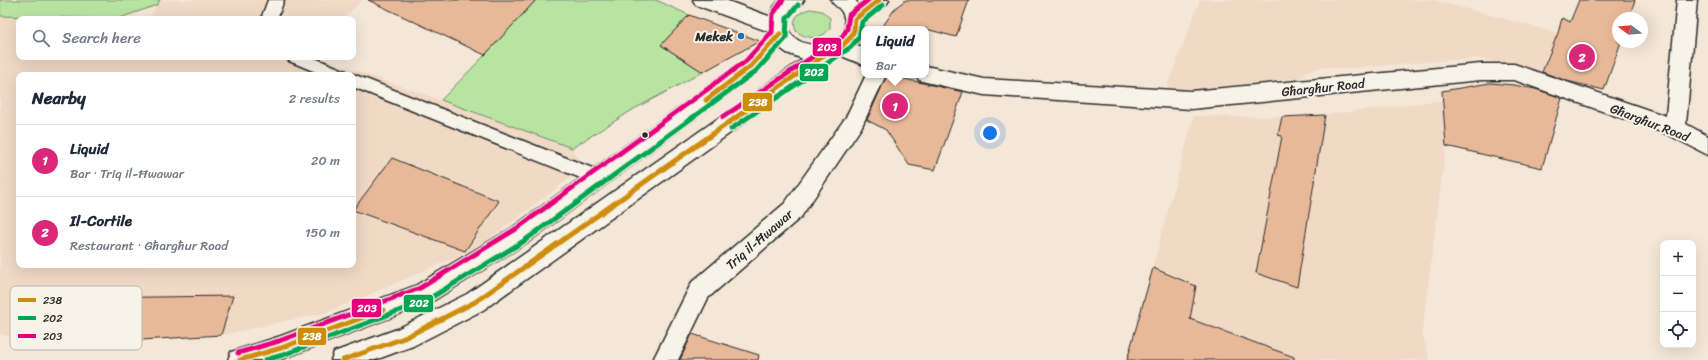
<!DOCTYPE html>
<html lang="en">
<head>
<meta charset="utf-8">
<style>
	:root { --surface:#fff; --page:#f6f6f7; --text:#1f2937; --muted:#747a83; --line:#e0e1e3; --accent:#db2777 }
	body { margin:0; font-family:Sriracha,sans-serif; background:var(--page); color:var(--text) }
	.controls { position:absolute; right:12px; bottom:12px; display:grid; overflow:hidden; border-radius:8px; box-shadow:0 4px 16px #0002 }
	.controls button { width:36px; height:36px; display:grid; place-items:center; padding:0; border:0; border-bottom:1px solid var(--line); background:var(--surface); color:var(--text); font:20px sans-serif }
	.compass { position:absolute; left:1612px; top:12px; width:36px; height:36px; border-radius:50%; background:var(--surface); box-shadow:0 4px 16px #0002; rotate:286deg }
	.you { position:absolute; left:990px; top:133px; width:14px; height:14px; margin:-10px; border:3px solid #fff; border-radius:50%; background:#1a73e8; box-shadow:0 0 0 6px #1a73e833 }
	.badge { display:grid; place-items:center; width:26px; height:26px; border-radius:50%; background:var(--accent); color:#fff; font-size:13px; font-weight:700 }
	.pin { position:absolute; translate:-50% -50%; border:2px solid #fff; box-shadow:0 1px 4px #0006 }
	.popup { position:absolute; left:861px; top:26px; width:68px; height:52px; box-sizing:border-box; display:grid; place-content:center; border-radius:8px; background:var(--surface); filter:drop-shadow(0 1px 3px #0005); font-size:13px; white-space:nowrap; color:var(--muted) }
	.popup b { font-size:15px; color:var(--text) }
	.popup::after { content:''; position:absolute; left:50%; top:100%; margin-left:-8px; border:8px solid transparent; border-top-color:var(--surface) }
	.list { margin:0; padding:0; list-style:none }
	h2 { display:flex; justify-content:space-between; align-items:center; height:52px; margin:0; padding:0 16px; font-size:17px }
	h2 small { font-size:13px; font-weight:400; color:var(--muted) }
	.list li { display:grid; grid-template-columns:26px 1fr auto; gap:12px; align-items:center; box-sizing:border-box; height:72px; padding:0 16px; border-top:1px solid var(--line) }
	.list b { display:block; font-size:15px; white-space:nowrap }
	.list p { margin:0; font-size:13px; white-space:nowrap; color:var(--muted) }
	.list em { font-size:13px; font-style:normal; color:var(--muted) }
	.icon { flex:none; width:22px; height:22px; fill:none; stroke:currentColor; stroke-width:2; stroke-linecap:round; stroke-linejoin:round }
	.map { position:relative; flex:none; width:1708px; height:360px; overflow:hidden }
	.search { position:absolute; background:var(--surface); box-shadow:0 4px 16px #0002; left:16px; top:16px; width:340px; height:44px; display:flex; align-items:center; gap:10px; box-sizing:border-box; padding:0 14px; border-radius:8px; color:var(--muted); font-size:15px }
	.panel { position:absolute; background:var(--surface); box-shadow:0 4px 16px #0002; left:16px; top:72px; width:340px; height:196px; border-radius:8px }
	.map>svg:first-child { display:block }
</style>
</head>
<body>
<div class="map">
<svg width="1708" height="360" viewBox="0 0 1708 360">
	<rect width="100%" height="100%" fill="#f4e7d8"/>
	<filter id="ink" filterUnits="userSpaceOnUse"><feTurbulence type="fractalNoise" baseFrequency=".025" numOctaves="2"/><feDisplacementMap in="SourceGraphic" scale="8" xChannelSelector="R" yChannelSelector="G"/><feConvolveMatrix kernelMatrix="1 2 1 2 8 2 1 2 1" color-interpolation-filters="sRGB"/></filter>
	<g filter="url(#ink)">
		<g fill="#f0d9c5" fill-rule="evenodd">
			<path d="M160 0H362L343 19H149Z"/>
			<path d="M1200 0H1433L1558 33 1542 73 1478 58 1340 69 1328 67 1306 71 1301 78 1201 88 1166 90Z"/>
			<path d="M0 12 109 19H19V57H317L441 100 572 148 583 168 477 248 328 312 221 335 47 346 0 334ZM19 75H353V265H19Z"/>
			<path d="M1443 100 1446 146 1422 332 1430 360H1127L1194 116 1282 117 1325 115Z"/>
		</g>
		<g fill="#b8e4a2" stroke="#728866">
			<path d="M0 0H160L157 5 117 19 0 16Z"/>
			<path d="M536 0H656L689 15 661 45 703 72 634 109 572 148 441 100 485 55Z"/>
			<path d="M810 9 822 11 830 18V28C822 40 807 40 796 31 791 19 798 12 810 9Z"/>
		</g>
		<g fill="#e8b998" stroke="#2b2b2b">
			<path d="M368 0H536L485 55Z"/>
			<path d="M906 0H969L956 37 926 29H881L896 7Z"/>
			<path d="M1579 0H1635L1629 18H1618V42H1621L1604 90 1567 81 1542 72 1558 33 1562 18 1570 22Z"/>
			<path d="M689 15 760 41 703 72 661 45Z"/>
			<path d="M887 75 963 92 935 170 909 165 886 130 867 120Z"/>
			<path d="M1490 83 1514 85 1535 89 1562 98 1542 168 1446 146 1442 91Z"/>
			<path d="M1325 115 1297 287 1256 273 1282 136 1278 135 1282 117Z"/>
			<path d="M392 158 499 201 465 251 353 210Z"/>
			<path d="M1153 268 1196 286 1190 319 1294 357V360H1127Z"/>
			<path d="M233 296 221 335 47 346 80 298Z"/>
			<path d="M692 334 759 355 758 360H680Z"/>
		</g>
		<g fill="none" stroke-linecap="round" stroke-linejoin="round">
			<defs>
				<g id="service">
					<path d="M268 0H284L277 19H261Z"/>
					<path d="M287 57H312L346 71 348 75H323L289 61Z"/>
					<path d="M353 74 605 173 607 178 605 183 599 185 593 183 353 87V75H349Z"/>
				</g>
				<g id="minor">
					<path d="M1677 0H1697L1686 124 1708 136V155L1667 134 1514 80H1481L1191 109 984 95 926 82 919 80 916 75H926V66L984 79 1191 91 1481 64H1514L1666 116Z"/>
					<path d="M841 39 864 48V65L834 53 831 47 834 41Z"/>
					<path d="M866 75H886L861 128 801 217 708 298 678 360H653L692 282 785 203 846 117Z"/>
				</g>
				<path id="secondary" d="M693 0H725L785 22 788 27 785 32 778 35 696 5Z"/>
				<path id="trunk" d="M780 0H804C799 8 789 11 788 21 783 54 858 54 843 14 841 8 834 6 831 0H855L859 5 865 0H889L886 5 865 22 858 43 848 53 838 57 786 93 483 310 413 346 375 360H331L334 352 397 329 467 294 803 59 787 53 780 48 758 72 528 242 431 302 279 360H228L231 352 281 336 415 286 512 228 744 60 770 32C766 21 771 8 780 0Z"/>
			</defs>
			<use href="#service" stroke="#2b2b2b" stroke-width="3"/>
			<use href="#minor" stroke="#2b2b2b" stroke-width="3"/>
			<use href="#secondary" stroke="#2b2b2b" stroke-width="3"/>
			<use href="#trunk" stroke="#2b2b2b" stroke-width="3"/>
			<use href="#service" fill="#f7f3e8" fill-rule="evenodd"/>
			<use href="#minor" fill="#f7f3e8" fill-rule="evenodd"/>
			<use href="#secondary" fill="#f7f3e8" fill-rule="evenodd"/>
			<use href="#trunk" fill="#f7f3e8" fill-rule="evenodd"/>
			<defs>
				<g id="bus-1">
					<path d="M706 100 751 66 780 34"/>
					<path d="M240 360 281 348 383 310"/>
					<path d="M343 360 404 338 475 302 779 87 831 51 841 47 851 37 854 30 855 19 879 0"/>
				</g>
				<g id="bus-2">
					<path d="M731 129 851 47 859 37 862 22 883 5"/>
					<path d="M265 360 283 355 427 300 524 241 756 71 786 38 787 18 798 5"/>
				</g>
				<g id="bus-3">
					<path d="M723 117 842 37 847 29 849 15 868 0"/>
					<path d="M238 353 279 341 420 288 516 229 746 61 772 32 773 14 783 0"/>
				</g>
			</defs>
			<use href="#bus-1" stroke="#f7f3e8" stroke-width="8"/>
			<use href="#bus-2" stroke="#f7f3e8" stroke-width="8"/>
			<use href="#bus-3" stroke="#f7f3e8" stroke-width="8"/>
			<use href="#bus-1" stroke="#ce8d09" stroke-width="5"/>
			<use href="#bus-2" stroke="#00a651" stroke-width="5"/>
			<use href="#bus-3" stroke="#e5007d" stroke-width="5"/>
		</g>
	</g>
	<circle fill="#1f6fb2" stroke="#f7f3e8" stroke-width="1.5" cx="741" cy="36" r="4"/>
	<circle fill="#2b2b2b" stroke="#f7f3e8" stroke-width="1.5" cx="645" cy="135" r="3.5"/>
	<g text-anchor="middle" stroke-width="4" stroke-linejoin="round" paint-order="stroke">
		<g font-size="13" font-weight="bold" fill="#2b2b2b" stroke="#f7f3e8" text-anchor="end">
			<text x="733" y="41">Mekek</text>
		</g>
		<g font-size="13" fill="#2b2b2b" stroke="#f7f3e8">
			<text transform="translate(1323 87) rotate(-6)" y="5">Għargħur Road</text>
			<text transform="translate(1650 122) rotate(21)" y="5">Għargħur Road</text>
			<text transform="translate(759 239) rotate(-41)" y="5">Triq il-Ħwawar</text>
		</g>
	</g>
	<rect x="10" y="286" width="132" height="64" rx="6" fill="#f7f3e8" stroke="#bab7af" stroke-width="1"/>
	<rect x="18" y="298" width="18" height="4" fill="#ce8d09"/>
	<rect x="18" y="316" width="18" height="4" fill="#00a651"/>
	<rect x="18" y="334" width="18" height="4" fill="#e5007d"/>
	<g font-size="11" fill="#2b2b2b">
		<text x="43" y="304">238</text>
		<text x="43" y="322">202</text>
		<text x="43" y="340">203</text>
	</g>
	<g stroke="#f7f3e8" stroke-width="1.5">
		<rect x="812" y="37" width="30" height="20" rx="4" fill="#e5007d"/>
		<rect x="799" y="63" width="30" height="19" rx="4" fill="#00a651"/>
		<rect x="742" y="92" width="31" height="20" rx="4" fill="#ce8d09"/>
		<rect x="403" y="294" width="31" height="19" rx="4" fill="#00a651"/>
		<rect x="351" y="298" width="31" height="20" rx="4" fill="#e5007d"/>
		<rect x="297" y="327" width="30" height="19" rx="4" fill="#ce8d09"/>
	</g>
	<g font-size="11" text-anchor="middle" font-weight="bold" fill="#fff">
		<text x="827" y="51">203</text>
		<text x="814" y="76">202</text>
		<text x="758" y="106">238</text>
		<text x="419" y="307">202</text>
		<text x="367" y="312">203</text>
		<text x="312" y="340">238</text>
	</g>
</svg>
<div class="controls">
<button>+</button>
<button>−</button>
<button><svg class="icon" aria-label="locate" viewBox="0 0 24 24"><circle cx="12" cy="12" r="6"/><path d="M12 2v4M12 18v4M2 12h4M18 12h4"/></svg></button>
</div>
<svg class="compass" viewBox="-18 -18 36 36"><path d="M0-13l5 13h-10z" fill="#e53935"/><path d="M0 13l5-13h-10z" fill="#747a83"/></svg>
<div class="you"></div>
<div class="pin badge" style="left:895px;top:106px">1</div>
<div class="popup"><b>Liquid</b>Bar</div>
<div class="pin badge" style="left:1582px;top:57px">2</div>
<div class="search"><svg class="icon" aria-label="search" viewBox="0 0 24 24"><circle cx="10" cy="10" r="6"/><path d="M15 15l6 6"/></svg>Search here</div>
<section class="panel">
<h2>Nearby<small>2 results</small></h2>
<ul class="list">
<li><span class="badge">1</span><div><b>Liquid</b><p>Bar · Triq il-Ħwawar</p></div><em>20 m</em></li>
<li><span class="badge">2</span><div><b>Il-Cortile</b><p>Restaurant · Għargħur Road</p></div><em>150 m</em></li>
</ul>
</section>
</div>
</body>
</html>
